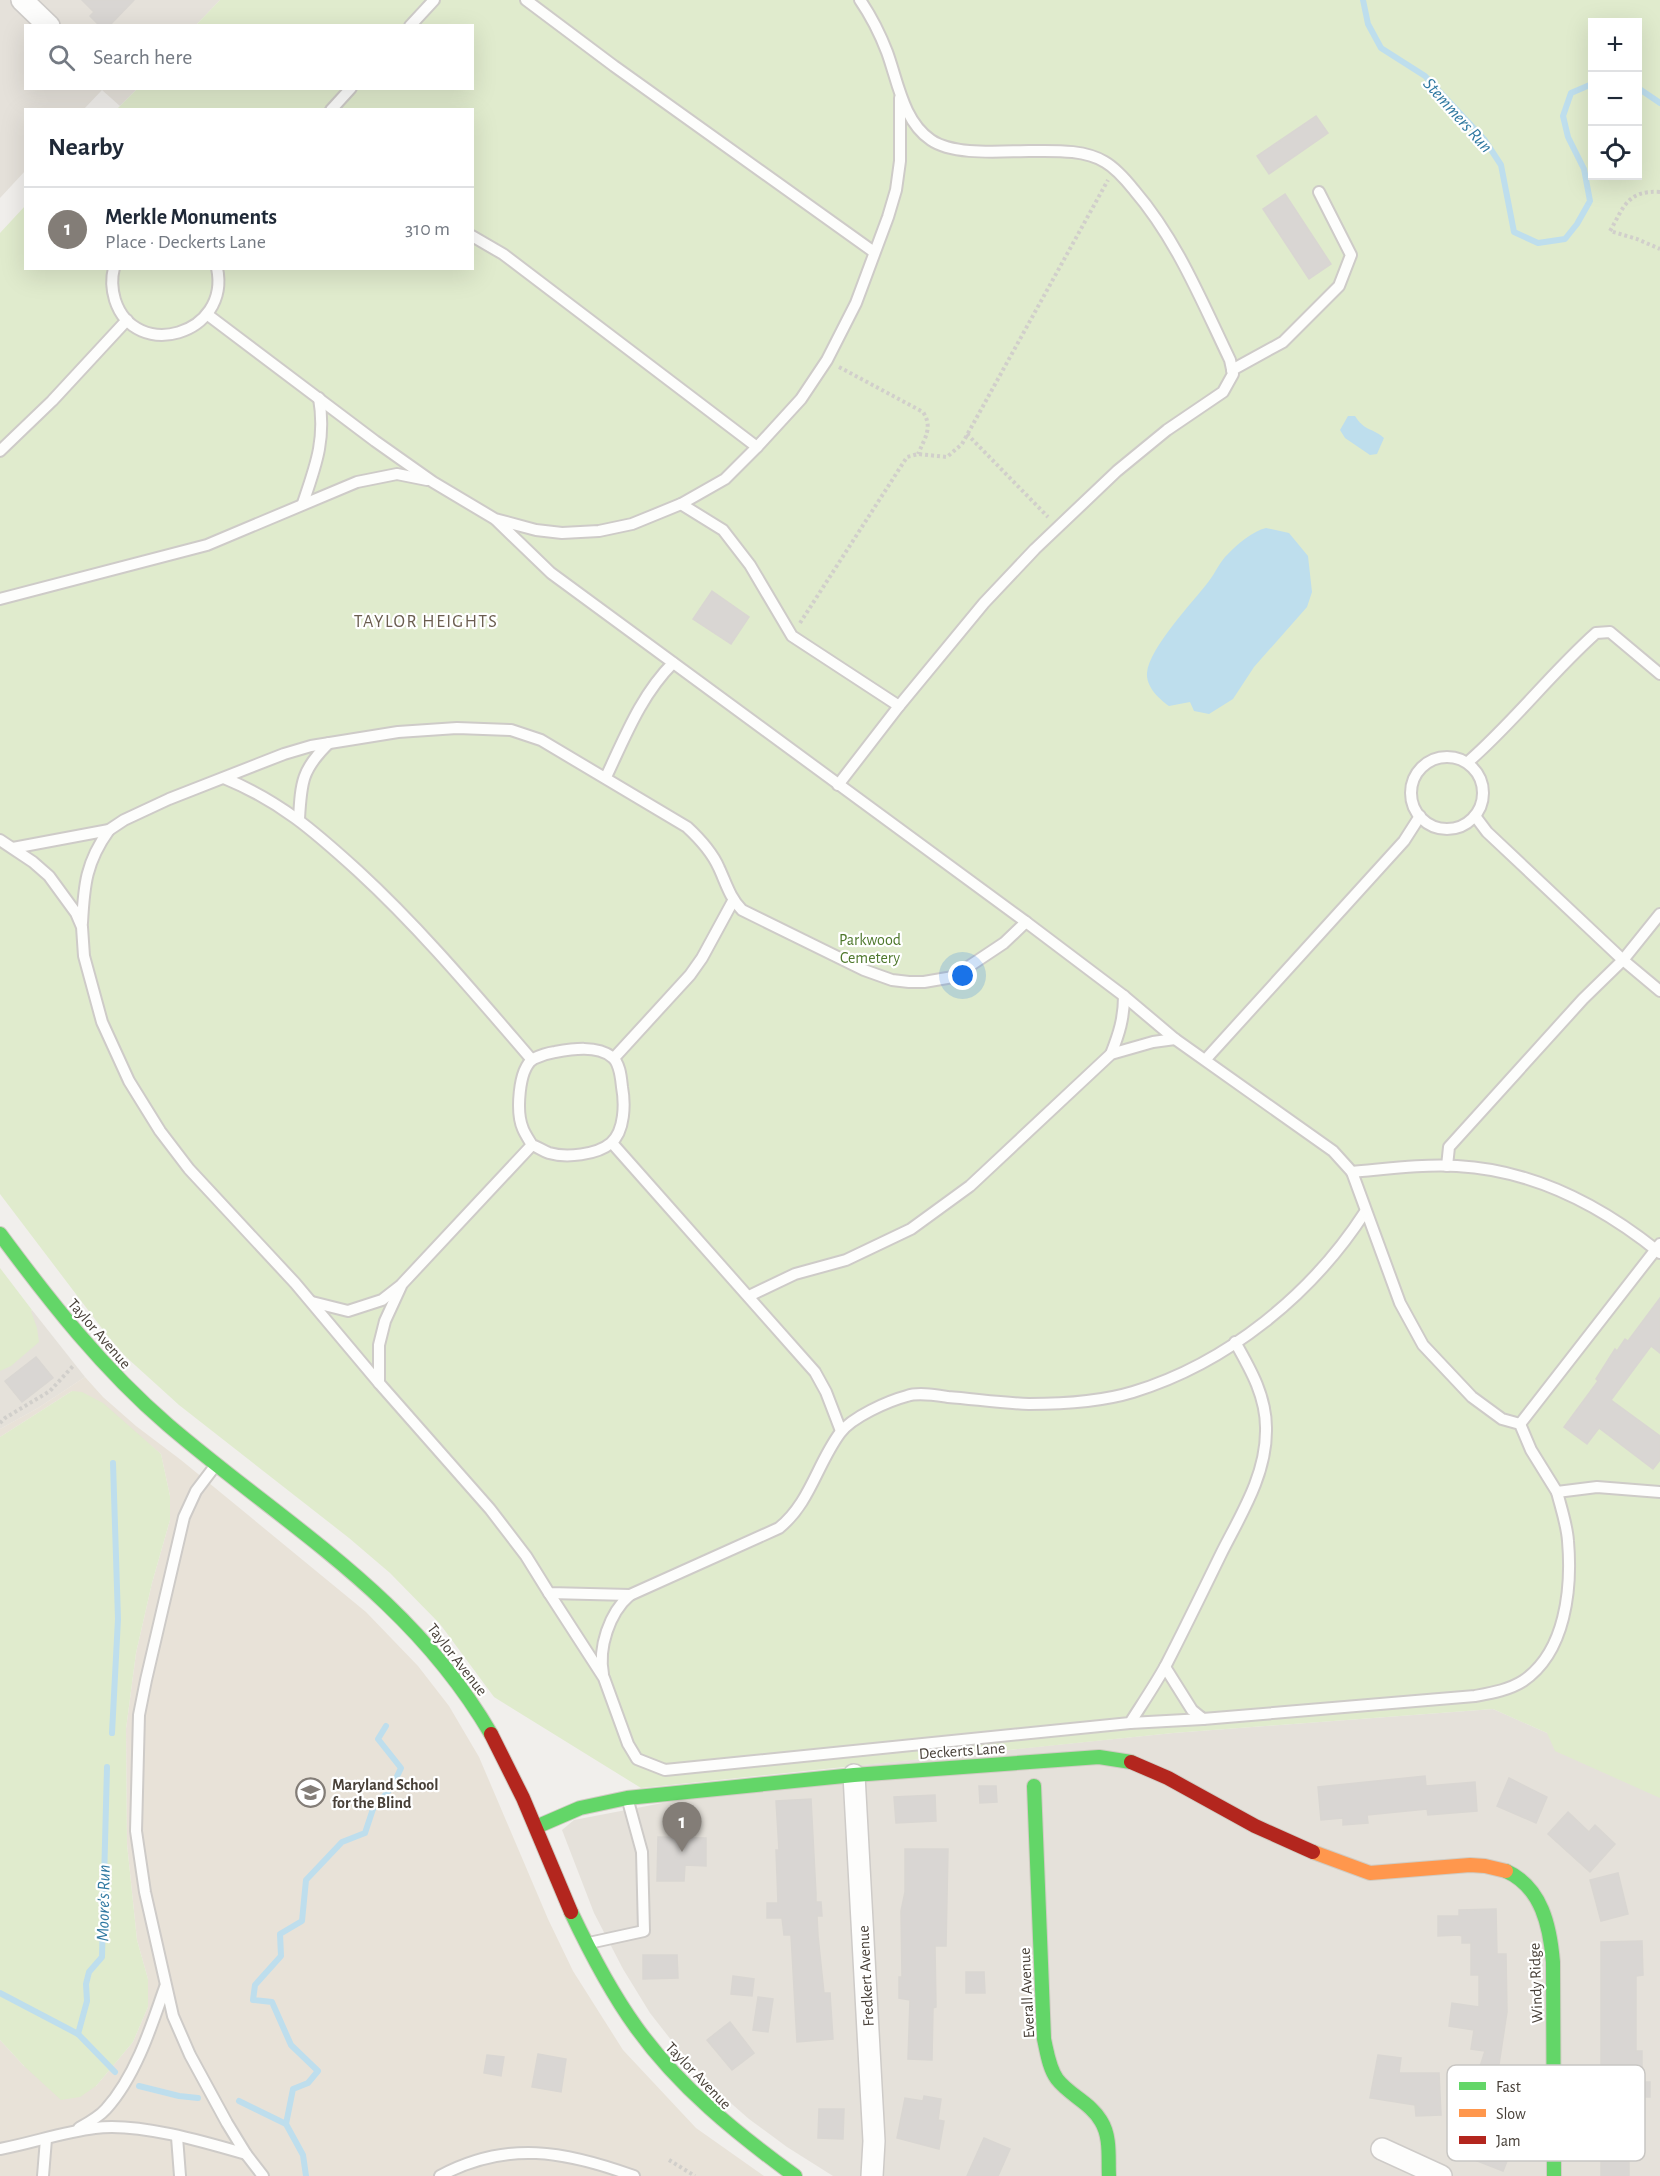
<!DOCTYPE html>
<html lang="en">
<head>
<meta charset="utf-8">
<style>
	:root { --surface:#fff; --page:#f2f2f3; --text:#1f2937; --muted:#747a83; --line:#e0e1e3; --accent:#837d77 }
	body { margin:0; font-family:"Alegreya Sans",sans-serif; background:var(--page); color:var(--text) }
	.controls { position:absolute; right:18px; top:18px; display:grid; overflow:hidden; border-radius:0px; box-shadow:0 6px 24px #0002 }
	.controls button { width:54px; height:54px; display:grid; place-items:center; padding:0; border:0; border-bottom:2px solid var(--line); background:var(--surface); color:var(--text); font:30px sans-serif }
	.you { position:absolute; left:963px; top:976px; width:21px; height:21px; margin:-15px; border:4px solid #fff; border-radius:50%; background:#1a73e8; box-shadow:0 0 0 9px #1a73e833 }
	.badge { display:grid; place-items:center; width:39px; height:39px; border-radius:50%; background:var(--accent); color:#fff; font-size:20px; font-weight:700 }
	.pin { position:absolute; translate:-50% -50px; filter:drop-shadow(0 2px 3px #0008) }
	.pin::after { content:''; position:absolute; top:32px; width:21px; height:18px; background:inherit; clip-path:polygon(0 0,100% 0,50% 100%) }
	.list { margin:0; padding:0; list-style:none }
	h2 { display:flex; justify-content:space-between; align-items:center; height:78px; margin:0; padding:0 24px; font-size:26px }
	h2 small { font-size:20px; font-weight:400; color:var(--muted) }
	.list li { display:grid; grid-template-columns:39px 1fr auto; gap:18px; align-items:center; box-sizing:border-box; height:84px; padding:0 24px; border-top:2px solid var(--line) }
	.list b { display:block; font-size:22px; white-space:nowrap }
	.list p { margin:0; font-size:20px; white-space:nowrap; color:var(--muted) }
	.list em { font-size:20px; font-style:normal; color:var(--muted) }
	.icon { flex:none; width:33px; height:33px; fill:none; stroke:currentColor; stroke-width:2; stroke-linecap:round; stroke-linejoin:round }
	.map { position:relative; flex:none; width:1660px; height:2176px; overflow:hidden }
	.search { position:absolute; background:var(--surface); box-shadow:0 6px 24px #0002; left:24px; top:24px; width:450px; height:66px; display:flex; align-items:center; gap:15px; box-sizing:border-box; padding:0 21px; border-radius:0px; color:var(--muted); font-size:22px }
	.panel { position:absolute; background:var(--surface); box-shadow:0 6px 24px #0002; left:24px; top:108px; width:450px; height:162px; border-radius:0px }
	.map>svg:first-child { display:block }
</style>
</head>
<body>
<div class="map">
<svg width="1660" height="2176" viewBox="0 0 1660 2176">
	<rect width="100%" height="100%" fill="#f1efec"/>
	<g fill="#e5e1da">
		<path d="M0 0H220L196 25 26 26V88L137 89 120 106 102 90 84 109 26 110 25 171 0 198Z"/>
		<path d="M32 1310 85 1377 38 1408 0 1429V1338Z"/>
		<path d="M1493 1709 1660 1783V2176H833L787 2147 749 2119 717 2091 679 2050 650 2013 623 1969 594 1913 562 1830 574 1820 861 1765 1173 1733Z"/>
	</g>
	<path fill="#e8e2d8" d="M85 1377 103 1397 136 1426 181 1460 366 1612 418 1666 449 1706 479 1757 548 1919 573 1971 623 2050 696 2128 764 2176H0V2040L24 2066 96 2086 133 2042 148 2007V1979L137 1940 127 1844 126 1729 136 1653 152 1583 170 1520V1496L161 1454 143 1439 72 1391 0 1437V1429L38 1408Z"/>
	<g fill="#e0ebcd" fill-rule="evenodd">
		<path d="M220 0H1660V1798L1555 1751 1547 1733 1493 1709 1173 1733 641 1788 494 1697 440 1624 390 1573 349 1538 179 1405 125 1356 107 1335 0 1194V233L25 206 26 268H472V110L117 109 137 89 472 88V26L196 25ZM1592 22H1638V176H1592Z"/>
		<path d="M0 1268 32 1310 31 1311 37 1328 39 1342 11 1366 0 1371Z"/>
		<path d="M72 1391 82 1392 103 1403 161 1454 170 1496V1520L152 1583 136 1653 126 1729 127 1844 137 1940 148 1979V2007L133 2042 96 2086 80 2097 61 2100 24 2066 0 2040V1437Z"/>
	</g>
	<g fill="#bedeed">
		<path d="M1348 416H1355C1364 431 1373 428 1384 438L1377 454 1370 455 1345 438 1340 430Z"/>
		<path d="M1266 528 1289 533 1308 556 1312 592 1307 607 1254 667 1233 699 1209 714 1194 711 1190 702 1169 706C1159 699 1146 687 1147 673 1149 648 1193 602 1209 581 1216 572 1220 561 1228 554 1237 544 1253 531 1266 528Z"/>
	</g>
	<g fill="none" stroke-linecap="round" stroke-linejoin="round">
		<g stroke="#bedeed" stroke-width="6">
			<path d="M1363 0 1368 24 1381 48 1425 76 1484 139 1501 165 1514 232 1538 243 1565 239 1577 224 1590 201 1584 169 1568 137 1563 116 1571 93 1592 84"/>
			<path d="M1638 88 1660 103"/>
			<path d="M112 1733 118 1619 113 1463"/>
			<path d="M0 1993 78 2034 115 2072"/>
			<path d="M78 2034 87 2001 86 1984 89 1972 102 1957 107 1767"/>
			<path d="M139 2086 179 2096 198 2098"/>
			<path d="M239 2101 286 2124 303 2155 306 2176"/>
			<path d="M286 2124 293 2089 308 2083 318 2071 291 2045 272 2002 253 2000 255 1985 281 1956 280 1934 302 1921 306 1880 342 1842 365 1833 373 1809 392 1787 401 1768 378 1739 386 1726"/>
		</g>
	</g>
	<g fill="#d9d6d3" stroke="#d9d6d2" stroke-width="1.5">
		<path d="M82 0H134L109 26H100L90 16 94 12Z"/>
		<path d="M1316 116 1328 133 1269 174 1257 156Z"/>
		<path d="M1285 194 1331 264 1309 279 1263 209Z"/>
		<path d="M712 591 749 617 731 644 693 619Z"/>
		<path d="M1660 1298V1353L1651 1346 1611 1400 1660 1436V1460L1653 1469 1599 1428 1587 1444 1564 1427 1598 1381 1596 1379 1615 1349 1617 1351 1625 1339 1628 1341Z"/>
		<path d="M36 1357 53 1378 22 1402 5 1381Z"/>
		<path d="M1425 1776 1426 1786 1475 1782 1477 1811 1428 1815 1427 1809 1367 1815 1368 1823 1343 1825V1818L1321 1820 1318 1787Z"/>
		<path d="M1509 1778 1547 1797 1536 1823 1497 1806Z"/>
		<path d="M979 1786H996L997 1802 980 1803Z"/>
		<path d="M935 1795 936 1821 896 1823 894 1797Z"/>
		<path d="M811 1799 816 1894V1902H821L822 1916H817L818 1936 824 1993H830L833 2039 797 2042 791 1935H784L782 1918H767V1903H778L776 1850H779L776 1801Z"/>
		<path d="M1568 1812 1589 1832 1595 1825 1615 1844 1590 1872 1548 1834Z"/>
		<path d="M658 1837 706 1838V1866L685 1865 684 1881H657Z"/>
		<path d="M905 1849H948L946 1946H935L936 2007 933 2008 932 2060 908 2059 910 2000 899 1998V1977H902L901 1911 905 1892Z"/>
		<path d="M1618 1873 1628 1914 1601 1921 1590 1880Z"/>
		<path d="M1496 1909 1497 1954H1506L1507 2012 1498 2071 1506 2074 1491 2126 1511 2134 1506 2148 1511 2151 1503 2171 1462 2155 1480 2104 1469 2101 1485 2051 1471 2049 1474 2030 1449 2026 1452 2003 1479 2007V1975H1471V1943H1462V1936L1459 1935 1438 1936V1916H1459V1910Z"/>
		<path d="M1642 1941 1643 1975 1636 1976V2051H1642V2082H1650V2097H1629V2176H1601V1942Z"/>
		<path d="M643 1955H677L678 1978 643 1979Z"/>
		<path d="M966 1972H984L985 1993H966Z"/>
		<path d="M733 1976 754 1979 752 1996 731 1994Z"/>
		<path d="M758 1997 773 1999 768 2032 753 2030Z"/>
		<path d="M730 2022 754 2053 732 2070 707 2040Z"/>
		<path d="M538 2054 566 2059 561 2092 532 2087Z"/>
		<path d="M487 2055 504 2057 501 2076 484 2073Z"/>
		<path d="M1378 2055 1401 2058 1399 2073H1439L1441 2115 1416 2116 1415 2105 1370 2098Z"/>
		<path d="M924 2096 941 2099 938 2120 944 2121 939 2149 897 2138 905 2098 923 2101Z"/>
		<path d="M819 2109H844L843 2139 818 2138Z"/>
		<path d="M984 2138 1010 2149 998 2176H967Z"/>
	</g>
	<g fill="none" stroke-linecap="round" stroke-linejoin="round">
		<defs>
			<g id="lane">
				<path d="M526 0 614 66 874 252"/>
				<path d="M410 26 434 0"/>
				<path d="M331 110 351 88"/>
				<path d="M472 236 503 254 757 447"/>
				<path d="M114 268C111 279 112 290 115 300 135 362 231 335 217 268"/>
				<path d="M208 315 375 441 433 482 495 519 536 530 562 533 599 531 632 524 681 504 725 479 757 447 801 399 827 360 856 303 888 217 896 190 900 161V98"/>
				<path d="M1232 370 1283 342 1339 286 1351 255 1319 192"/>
				<path d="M0 451 52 401 127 320"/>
				<path d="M303 503C316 465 326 439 319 398"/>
				<path d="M681 504 723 530 750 565 792 636 899 706"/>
				<path d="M496 520 551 573 1026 922"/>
				<path d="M0 599 207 545 357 482 397 474 427 480"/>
				<circle cx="1447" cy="793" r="36"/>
				<path d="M1468 762C1514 722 1551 673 1596 633L1610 632 1660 674"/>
				<path d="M606 777C625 737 641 695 673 663"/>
				<path d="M224 778C280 801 314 831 358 871 421 929 476 995 532 1060"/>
				<path d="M838 785 899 706 984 603 1035 549 1117 471 1167 430 1223 392 1233 374 1230 360C1202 302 1177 240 1134 190 1126 180 1117 169 1105 162 1084 149 1053 151 1029 151 1003 151 954 156 931 140 903 121 898 82 887 52 880 34 871 16 860 0"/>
				<path d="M1475 816 1487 832 1623 960 1660 991"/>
				<path d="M299 819C301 782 302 769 329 743"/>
				<path d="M0 840 33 862 49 876 76 913 82 927 84 956 102 1022 129 1081 160 1131 189 1169 295 1283 379 1383"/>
				<path d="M13 848 109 830 124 820 169 799 284 754 311 746 398 732 457 728 511 730 541 740 687 827C700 839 712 852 719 868 726 883 730 898 742 910L864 970 892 980 909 982H924L953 977 1004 943 1026 922 1124 996 1175 1039 1333 1151 1352 1172C1387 1169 1422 1164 1457 1166 1533 1170 1602 1206 1660 1253"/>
				<path d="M82 923C84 885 86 862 109 830"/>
				<path d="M1111 1054C1119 1034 1124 1018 1124 996"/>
				<path d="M614 1058 690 975 702 958 733 901"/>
				<path d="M1206 1059 1404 841 1420 816"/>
				<path d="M612 1143 815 1372 826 1392 841 1431"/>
				<path d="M532 1145C529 1140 525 1134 523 1129 516 1113 518 1070 533 1059 539 1056 548 1053 555 1052 572 1049 597 1045 612 1057 620 1063 621 1078 622 1087 625 1103 625 1131 611 1143 597 1155 566 1158 549 1153 543 1151 538 1147 532 1145L402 1284 385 1321 379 1345V1383L490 1509 526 1556 549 1593 630 1595 779 1528C810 1503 817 1464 840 1433 852 1417 888 1401 907 1396 918 1392 935 1395 948 1397 974 1399 1002 1403 1029 1404 1063 1404 1100 1402 1133 1392 1228 1363 1312 1294 1365 1212"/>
				<path d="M1447 1166 1449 1147 1583 999 1623 960 1660 914"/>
				<path d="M1352 1172 1400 1303 1423 1345 1472 1397 1502 1419 1520 1424 1531 1450 1557 1492 1597 1487 1660 1492"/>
				<path d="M749 1296 795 1274 846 1260 911 1229 970 1186 1111 1054 1153 1042 1175 1039"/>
				<path d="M312 1302 348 1311 382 1300 400 1286"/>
				<path d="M1520 1424 1660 1244"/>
				<path d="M215 1466 196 1491 184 1517 146 1680 139 1715 136 1831 145 1892 173 2016 190 2055 227 2123 246 2154 263 2176"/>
				<path d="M549 1593 604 1678 628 1744 637 1759 665 1770 1130 1723C1142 1704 1155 1685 1166 1665 1185 1628 1203 1591 1221 1554 1240 1516 1266 1476 1266 1431 1267 1398 1251 1370 1235 1342"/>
				<path d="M1165 1667 1192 1710 1203 1719 1475 1696C1491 1693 1509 1690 1523 1681 1566 1652 1572 1588 1568 1541 1567 1525 1561 1508 1557 1492"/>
				<path d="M603 1674C598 1648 609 1613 630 1595"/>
				<path d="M1130 1723 1203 1719"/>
				<path d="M589 1943 644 1931 642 1852 628 1801"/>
				<path d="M79 2128C88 2123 99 2117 106 2109 135 2077 151 2028 165 1987"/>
				<path d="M177 2137 180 2176"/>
				<path d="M0 2149C32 2143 63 2132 95 2128 137 2122 205 2142 246 2154"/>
				<path d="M43 2176 46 2139"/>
				<path d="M440 2176C507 2140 565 2151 634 2176"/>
			</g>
			<g id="street">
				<path d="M22 0 49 26"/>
				<path d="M854 1775 874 2141 872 2176"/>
				<path d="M1382 2149 1441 2176"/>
			</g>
			<g id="fast">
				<path d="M0 1234C51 1303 103 1369 168 1425 286 1526 410 1595 491 1734"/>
				<path d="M1034 1786 1044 2039C1047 2052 1049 2068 1057 2079 1069 2095 1091 2103 1101 2121 1111 2137 1108 2158 1109 2176"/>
				<path d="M536 1827 580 1808 627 1798 854 1775 1099 1757 1131 1762"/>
				<path d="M1506 1871C1542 1887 1550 1927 1553 1962L1554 2176"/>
				<path d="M571 1912C590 1952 610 1991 636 2027 679 2087 736 2133 795 2176"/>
			</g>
			<path id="slow" d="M1313 1852 1370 1873 1470 1865 1485 1866 1506 1871"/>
			<g id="jam">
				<path d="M491 1734 523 1798 571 1912"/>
				<path d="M1131 1762 1168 1778 1255 1826 1313 1852"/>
			</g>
		</defs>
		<use href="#lane" stroke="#cecbc8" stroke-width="14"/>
		<use href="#street" stroke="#cecbc8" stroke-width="24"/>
		<use href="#fast" stroke="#d0ccc3" stroke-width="16"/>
		<use href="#slow" stroke="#d0ccc3" stroke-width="16"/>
		<use href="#jam" stroke="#d0ccc3" stroke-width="16"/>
		<g stroke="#d1cfcb" stroke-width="4" stroke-dasharray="3 3" stroke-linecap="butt">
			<path d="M1660 192C1627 190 1624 207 1610 231L1637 239 1660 249"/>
			<path d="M839 367 923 412C933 427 925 438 918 454"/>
			<path d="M967 434 1048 517"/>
			<path d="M800 623 907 457 918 454 947 457 962 444 1108 180"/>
			<path d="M0 1423 5 1418 50 1391 73 1366"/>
			<path d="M669 2160 695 2176"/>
		</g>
		<use href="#lane" stroke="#fdfdfc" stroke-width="10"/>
		<use href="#street" stroke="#fdfdfc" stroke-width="21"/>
		<use href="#fast" stroke="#63d668" stroke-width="14"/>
		<use href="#slow" stroke="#ff974d" stroke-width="14"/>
		<use href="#jam" stroke="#b3261e" stroke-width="14"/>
	</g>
	<defs>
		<symbol id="school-ring" viewBox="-11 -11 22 22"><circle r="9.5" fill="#fff" stroke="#837d77" stroke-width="1.5"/><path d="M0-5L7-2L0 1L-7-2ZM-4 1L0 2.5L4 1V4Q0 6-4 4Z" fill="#837d77"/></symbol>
	</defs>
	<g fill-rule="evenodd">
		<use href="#school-ring" x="294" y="1776" width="33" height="33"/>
	</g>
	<g text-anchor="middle" stroke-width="4.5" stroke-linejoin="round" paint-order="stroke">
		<g font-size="16" fill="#4e782c" stroke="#fff">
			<text x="870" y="945">Parkwood<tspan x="870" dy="18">Cemetery</tspan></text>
		</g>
		<g font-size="16" fill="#484038" stroke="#fff">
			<text transform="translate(100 1333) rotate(49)" y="6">Taylor Avenue</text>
			<text transform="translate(458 1659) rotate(52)" y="6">Taylor Avenue</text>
			<text transform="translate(962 1750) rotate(-4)" y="6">Deckerts Lane</text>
			<text transform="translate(865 1976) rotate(-93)" y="6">Fredkert Avenue</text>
			<text transform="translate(1535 1983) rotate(-92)" y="6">Windy Ridge</text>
			<text transform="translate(1026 1993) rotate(-93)" y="6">Everall Avenue</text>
			<text transform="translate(699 2075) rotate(46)" y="6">Taylor Avenue</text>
		</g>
		<g font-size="16" font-weight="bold" fill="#484038" stroke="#fff" text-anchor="start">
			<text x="332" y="1790">Maryland School<tspan x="332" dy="18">for the Blind</tspan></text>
		</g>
		<g font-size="18" font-style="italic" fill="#3079a1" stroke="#fff">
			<text transform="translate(1458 115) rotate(48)" y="6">Stemmers Run</text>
			<text transform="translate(103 1903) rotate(-89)" y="6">Moore's Run</text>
		</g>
		<g font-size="18" letter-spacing="1.5" fill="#6a5d4f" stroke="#fff">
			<text x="426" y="627">TAYLOR HEIGHTS</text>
		</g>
	</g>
	<rect x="1447" y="2065" width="198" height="96" rx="9" fill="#fff" stroke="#c8c6c3" stroke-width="1.5"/>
	<rect x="1459" y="2082" width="27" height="8" fill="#63d668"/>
	<rect x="1459" y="2109" width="27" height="8" fill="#ff974d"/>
	<rect x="1459" y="2136" width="27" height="8" fill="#b3261e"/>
	<g font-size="16" fill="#484038">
		<text x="1496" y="2092">Fast</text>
		<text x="1496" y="2119">Slow</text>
		<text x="1496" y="2146">Jam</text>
	</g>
</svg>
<div class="controls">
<button>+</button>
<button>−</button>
<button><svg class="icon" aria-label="locate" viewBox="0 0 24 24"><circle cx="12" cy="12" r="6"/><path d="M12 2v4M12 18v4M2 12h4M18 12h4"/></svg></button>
</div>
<div class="you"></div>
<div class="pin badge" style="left:682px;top:1852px">1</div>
<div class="search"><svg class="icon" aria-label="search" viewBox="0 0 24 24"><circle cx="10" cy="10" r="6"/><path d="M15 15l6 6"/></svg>Search here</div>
<section class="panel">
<h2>Nearby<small></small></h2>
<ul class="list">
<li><span class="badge">1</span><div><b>Merkle Monuments</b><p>Place · Deckerts Lane</p></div><em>310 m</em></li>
</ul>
</section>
</div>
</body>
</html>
